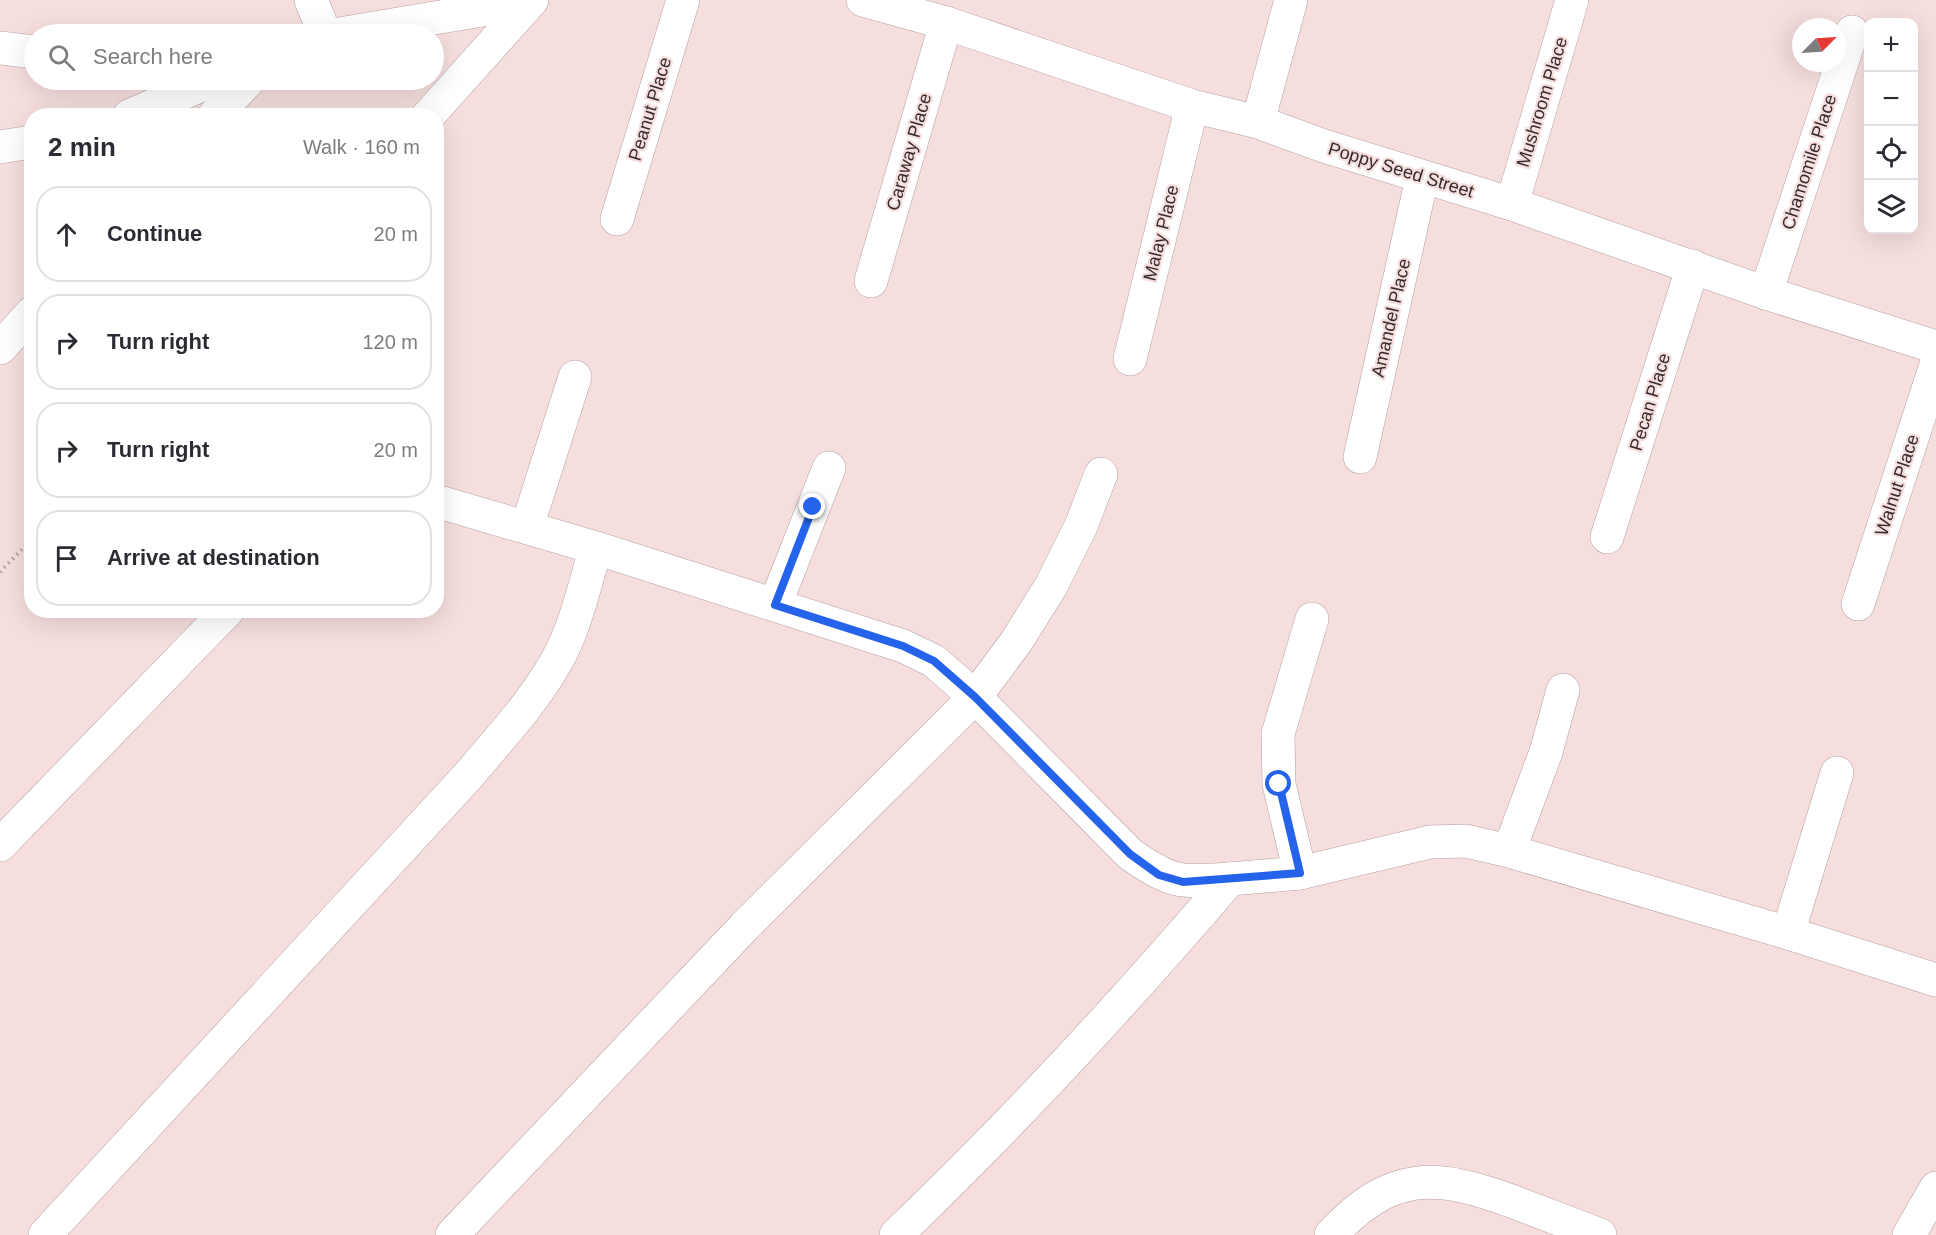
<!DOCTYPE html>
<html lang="en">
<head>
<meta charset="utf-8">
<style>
	:root { --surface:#fff; --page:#f7f7f7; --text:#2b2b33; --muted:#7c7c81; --line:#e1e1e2 }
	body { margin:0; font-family:Helvetica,sans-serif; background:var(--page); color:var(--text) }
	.controls { position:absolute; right:18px; top:18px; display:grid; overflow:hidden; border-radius:12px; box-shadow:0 6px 24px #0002 }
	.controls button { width:54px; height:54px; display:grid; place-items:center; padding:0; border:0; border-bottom:2px solid var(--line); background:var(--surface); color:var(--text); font:30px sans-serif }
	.compass { position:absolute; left:1792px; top:18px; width:54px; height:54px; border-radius:50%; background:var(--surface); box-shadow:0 6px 24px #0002; rotate:66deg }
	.stop { position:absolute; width:18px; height:18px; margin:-14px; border:4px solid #2563eb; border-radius:50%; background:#fff }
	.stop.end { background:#2563eb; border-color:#fff; box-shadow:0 2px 6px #0008 }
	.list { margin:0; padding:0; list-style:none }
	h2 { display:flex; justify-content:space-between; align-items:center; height:78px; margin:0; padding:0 24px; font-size:26px }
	h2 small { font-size:20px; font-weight:400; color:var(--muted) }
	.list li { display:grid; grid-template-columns:39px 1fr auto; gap:18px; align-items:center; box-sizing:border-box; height:96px; margin:0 12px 12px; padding:0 12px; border:2px solid var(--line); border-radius:24px }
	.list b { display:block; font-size:22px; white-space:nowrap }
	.list em { font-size:20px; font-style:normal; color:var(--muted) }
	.icon { flex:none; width:33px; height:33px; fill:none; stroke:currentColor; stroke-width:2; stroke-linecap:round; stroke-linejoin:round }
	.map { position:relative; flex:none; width:1936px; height:1235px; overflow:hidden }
	.search { position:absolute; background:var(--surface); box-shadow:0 6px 24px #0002; left:24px; top:24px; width:420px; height:66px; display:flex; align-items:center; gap:15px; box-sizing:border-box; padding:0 21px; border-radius:33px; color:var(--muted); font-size:22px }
	.panel { position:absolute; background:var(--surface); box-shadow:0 6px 24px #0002; left:24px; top:108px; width:420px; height:510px; border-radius:24px }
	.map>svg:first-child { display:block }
</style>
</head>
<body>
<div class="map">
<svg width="1936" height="1235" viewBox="0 0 1936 1235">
	<rect width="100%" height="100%" fill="#f6dede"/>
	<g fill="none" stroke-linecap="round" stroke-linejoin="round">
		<defs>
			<g id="minor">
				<path d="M311 0 325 34"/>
				<path d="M863 0 946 23 1192 106 1258 122 1324 146 1512 204 1766 293 1936 347"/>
				<path d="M339 34 530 2"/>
				<path d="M0 48 34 52"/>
				<path d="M129 116 213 80"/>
				<path d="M214 116 249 80"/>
				<path d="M428 116 532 0"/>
				<path d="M1258 122 1291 0"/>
				<path d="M0 147 32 142"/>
				<path d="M1512 204 1572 0"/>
				<path d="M617 219 683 0"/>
				<path d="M871 281 946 23"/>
				<path d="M1766 293 1852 32"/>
				<path d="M0 348 32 313"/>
				<path d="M1130 359 1192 106"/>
				<path d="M1360 457 1422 178"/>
				<path d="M436 501 596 548 903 646 934 661 975 697 1130 854C1173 884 1179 882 1230 879"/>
				<path d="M527 527 575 377"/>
				<path d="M1607 537 1693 266"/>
				<path d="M1858 604 1936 365"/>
				<path d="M775 605 829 468"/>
				<path d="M0 845 228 610"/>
				<path d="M1509 851 1546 752 1563 690"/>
				<path d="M1300 873 1279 784 1278 734 1312 619"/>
				<path d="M1788 933 1837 773"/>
				<path d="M45 1235 468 776C498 740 533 703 556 662 576 627 584 586 596 548"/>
				<path d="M452 1235 744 927 975 697 1016 642 1051 586 1081 526 1101 474"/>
				<path d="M896 1235C1014 1122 1124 1003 1230 879L1300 873 1430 842 1466 841 1509 851 1788 933 1936 980"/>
				<path d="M1331 1235C1391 1170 1436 1173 1514 1202 1542 1213 1571 1224 1600 1235"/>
				<path d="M1909 1235 1936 1188"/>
			</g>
		</defs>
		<use href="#minor" stroke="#b59f9f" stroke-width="34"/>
		<path stroke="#ae9b9b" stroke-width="4" stroke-dasharray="1.5 4.5" stroke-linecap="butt" d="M0 572 32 539"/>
		<use href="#minor" stroke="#fff" stroke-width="33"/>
	</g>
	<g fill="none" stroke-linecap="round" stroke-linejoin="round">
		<path stroke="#2563eb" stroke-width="8" d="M813 507 775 605 903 646 934 661 975 697 1130 854 1159 875 1183 882 1300 873 1279 784"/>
	</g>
	<g text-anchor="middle" stroke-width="4.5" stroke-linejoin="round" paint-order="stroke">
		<g font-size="18" fill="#342b2b" stroke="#f6dede">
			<text transform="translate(1542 102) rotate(-73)" y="6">Mushroom Place</text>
			<text transform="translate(650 109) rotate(-73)" y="6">Peanut Place</text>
			<text transform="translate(909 152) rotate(-74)" y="6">Caraway Place</text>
			<text transform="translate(1809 162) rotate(-72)" y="6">Chamomile Place</text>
			<text transform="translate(1401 170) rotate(17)" y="6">Poppy Seed Street</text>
			<text transform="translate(1161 233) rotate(-76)" y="6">Malay Place</text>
			<text transform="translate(1391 318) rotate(-77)" y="6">Amandel Place</text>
			<text transform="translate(1650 402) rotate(-73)" y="6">Pecan Place</text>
			<text transform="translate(1897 485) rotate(-72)" y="6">Walnut Place</text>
		</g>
	</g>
</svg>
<div class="controls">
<button>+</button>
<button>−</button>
<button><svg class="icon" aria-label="locate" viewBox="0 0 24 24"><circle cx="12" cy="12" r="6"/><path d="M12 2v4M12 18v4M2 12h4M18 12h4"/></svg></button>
<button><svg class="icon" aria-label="layers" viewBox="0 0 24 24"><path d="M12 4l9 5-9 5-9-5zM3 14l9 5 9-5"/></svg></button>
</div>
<svg class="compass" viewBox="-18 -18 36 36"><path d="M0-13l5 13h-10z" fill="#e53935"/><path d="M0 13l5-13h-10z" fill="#7c7c81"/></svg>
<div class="stop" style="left:1279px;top:784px"></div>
<div class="stop end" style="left:813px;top:507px"></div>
<div class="search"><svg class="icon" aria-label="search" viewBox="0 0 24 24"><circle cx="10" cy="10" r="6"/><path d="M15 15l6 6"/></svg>Search here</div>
<section class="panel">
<h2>2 min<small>Walk · 160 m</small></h2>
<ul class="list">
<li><svg class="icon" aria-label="ahead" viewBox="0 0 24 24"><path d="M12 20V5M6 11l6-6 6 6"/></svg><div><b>Continue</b></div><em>20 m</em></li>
<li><svg class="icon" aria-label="right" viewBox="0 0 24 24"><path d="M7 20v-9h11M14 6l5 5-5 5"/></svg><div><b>Turn right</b></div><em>120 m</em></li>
<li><svg class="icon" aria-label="right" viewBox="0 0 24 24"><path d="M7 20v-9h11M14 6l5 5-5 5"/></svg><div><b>Turn right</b></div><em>20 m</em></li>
<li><svg class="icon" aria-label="arrive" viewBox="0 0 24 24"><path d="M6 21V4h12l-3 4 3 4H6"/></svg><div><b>Arrive at destination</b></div></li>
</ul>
</section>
</div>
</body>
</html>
